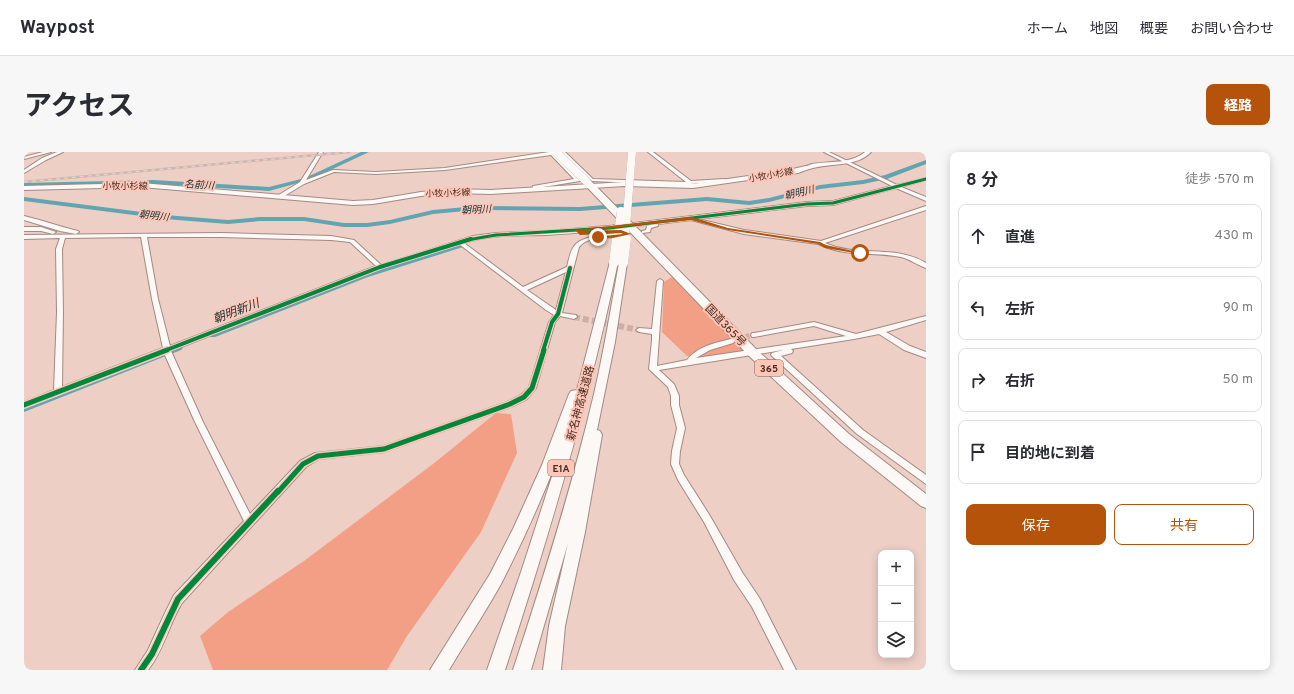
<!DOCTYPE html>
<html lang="ja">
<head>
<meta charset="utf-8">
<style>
	:root { --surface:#fff; --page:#f7f7f7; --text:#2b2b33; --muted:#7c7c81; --line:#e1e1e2; --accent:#b45309 }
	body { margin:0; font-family:Overpass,"Noto Sans JP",sans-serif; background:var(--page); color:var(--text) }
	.controls { position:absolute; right:12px; bottom:12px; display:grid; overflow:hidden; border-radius:8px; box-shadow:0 2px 10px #0003 }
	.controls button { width:36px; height:36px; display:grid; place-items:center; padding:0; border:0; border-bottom:1px solid var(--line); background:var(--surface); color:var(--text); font:20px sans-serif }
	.stop { position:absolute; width:12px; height:12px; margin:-9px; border:3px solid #b45309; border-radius:50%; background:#fff }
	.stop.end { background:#b45309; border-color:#fff; box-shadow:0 1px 4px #0008 }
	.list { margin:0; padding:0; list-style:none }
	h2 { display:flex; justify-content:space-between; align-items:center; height:52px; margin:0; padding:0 16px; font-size:17px }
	h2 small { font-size:13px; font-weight:400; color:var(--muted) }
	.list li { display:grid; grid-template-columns:26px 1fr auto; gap:12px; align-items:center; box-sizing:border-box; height:64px; margin:0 8px 8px; padding:0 8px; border:1px solid var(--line); border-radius:8px }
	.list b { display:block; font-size:15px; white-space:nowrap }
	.list em { font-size:13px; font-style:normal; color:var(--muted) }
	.actions { display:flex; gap:8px; padding:12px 16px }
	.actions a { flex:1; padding:9px 0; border:1px solid var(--accent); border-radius:8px; text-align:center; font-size:14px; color:var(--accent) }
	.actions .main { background:var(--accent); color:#fff }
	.icon { flex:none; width:22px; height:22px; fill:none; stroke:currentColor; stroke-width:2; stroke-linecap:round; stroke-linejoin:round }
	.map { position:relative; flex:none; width:902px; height:518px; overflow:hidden; border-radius:8px }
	header { display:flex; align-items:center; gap:24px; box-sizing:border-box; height:56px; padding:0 20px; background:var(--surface); border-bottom:1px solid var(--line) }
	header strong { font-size:19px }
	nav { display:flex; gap:22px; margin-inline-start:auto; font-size:14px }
	.intro { display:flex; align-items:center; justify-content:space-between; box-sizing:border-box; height:96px; padding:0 24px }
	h1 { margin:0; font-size:28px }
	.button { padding:10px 18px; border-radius:8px; background:var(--accent); color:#fff; font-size:14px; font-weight:700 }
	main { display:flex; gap:24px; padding:0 24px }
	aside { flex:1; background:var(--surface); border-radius:8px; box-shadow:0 2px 10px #0003 }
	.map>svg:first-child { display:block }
</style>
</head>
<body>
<header>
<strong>Waypost</strong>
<nav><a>ホーム</a><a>地図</a><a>概要</a><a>お問い合わせ</a></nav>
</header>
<div class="intro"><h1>アクセス</h1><a class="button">経路</a></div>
<main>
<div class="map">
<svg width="902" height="518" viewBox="0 0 902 518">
	<rect width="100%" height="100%" fill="#edcfc6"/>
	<g fill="#f29f86">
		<path d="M648 125 720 199 684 207 663 204 638 180 640 130Z"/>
		<path d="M472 261 487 262 493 301 457 380 383 484 363 518H189L176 484 204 460 280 409 409 312Z"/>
	</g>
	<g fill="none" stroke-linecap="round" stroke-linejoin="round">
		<g fill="#61a4b2" fill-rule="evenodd">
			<path d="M337 0H345L285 28 245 39 130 32 0 35V31L130 28 245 35 281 26Z"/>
			<path d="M902 8V12L863 27 839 32 796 37 745 50 725 53 683 49 556 59 453 58 409 62 366 72 343 75H320L280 69H236L204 72 141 67 0 49V45L141 63 204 68 236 65H280L320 71H343L366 68 409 58 453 54 556 55 683 45 725 49 745 46 796 33 839 28 861 23Z"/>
			<path d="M433 91H436L440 93 439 95 344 125 191 185H185L183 183 185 181 338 121Z"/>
			<path d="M154 193 157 194 159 196 157 198 0 260V252Z"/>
		</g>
		<g stroke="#ccafa6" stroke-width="6" stroke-dasharray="6 3" stroke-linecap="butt">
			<path d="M550 165 615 178"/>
			<path d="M711 188 730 183"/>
		</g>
		<defs>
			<g id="minor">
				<path d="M19 0H27L0 7V5Z"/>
				<path d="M33 0H39L22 8 0 21V18L18 6Z"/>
				<path d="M295 0H299L282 28 309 18 352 20 421 16 525 0H541L569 27 662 30 624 0H629L667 29 700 27 702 28 700 29 655 33 568 29 537 2H532L556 27V29L513 36 510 39 508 38 509 34 550 27 527 3 421 18 352 22 310 20 280 32 257 46H253V44L276 30Z"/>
				<path d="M800 0H805L873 33 902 26V28L877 35 902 45V49L872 36 809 53 783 54 674 67 720 78 797 89 902 54V58L801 91C834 106 871 92 902 111V116C893 113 886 107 877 105 847 99 824 106 794 92L720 82 667 68 634 72V74L627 76 626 80 618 81V79L622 78 623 74 628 72C593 77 557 81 522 83 494 84 466 82 440 91L499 135 543 115C545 107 546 98 552 92 559 84 595 78 603 83L600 85C585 86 565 83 555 95L538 161 552 163 553 165 550 167 536 164 531 170 512 236 503 247 489 254 360 300 295 307 282 315 158 451C145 472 140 498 124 518H111L124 498 141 461 150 443 220 369 171 270 140 201 0 256V250L30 238 33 160 32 97 36 86 0 87V83L197 81 307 84 330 88 357 113 449 84 472 81 522 79 585 74 783 50 809 49 868 34ZM117 85 128 147 139 196 38 235 39 160 38 97 41 86ZM123 85H197L307 88 326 90 352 114 146 194 134 147ZM435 92 522 158 530 163 525 170 505 235 497 243 483 250 360 294 291 301 276 309 226 362 179 270 147 199 358 116ZM542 120 532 158 503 138Z"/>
				<path d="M782 14 784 15V16L757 21 755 20Z"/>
				<path d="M0 64C18 68 36 75 54 79L55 80 52 82 36 79 0 68Z"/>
				<path d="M0 75H17L32 80 29 82 17 79H0Z"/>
				<path d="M636 127 639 129 633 214 663 208C674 194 691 191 707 187H709L711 189 709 191 686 198 672 206 822 184 790 174 730 185H728L727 183 728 181H730L790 170 832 182 902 164V168L862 180 886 194 902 200V206L880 198 855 182 830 187 767 197 769 199 768 201 757 204 839 278 902 323V332L833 282 747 203 748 201 759 198 635 218 650 232 655 244V253L661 276 656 299 655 312 660 323 686 364 718 420 736 447 772 518H760L728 455 710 428 680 370 654 328 647 312 648 299 653 276 647 253V244L644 235 625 217 628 188V182L615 180 612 178 615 176 628 177 633 129Z"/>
			</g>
			<path id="major" d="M841 0H847C833 15 808 11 789 16 784 17 779 19 774 21L669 36 601 34 467 42 429 41 397 44 349 52 329 53 117 35 0 38V34L117 31 329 49 349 48 397 40 429 37 467 38 601 30 669 32 773 17C778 16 783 14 788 12 805 9 827 12 841 0Z"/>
			<g id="highway">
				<path d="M559 27H565L733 198 825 282 902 342V356L897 354 817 290 725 204 559 31Z"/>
				<path d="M590 107 594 110C565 249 525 384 481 518H463L498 417 534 306C517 349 498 391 477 432 461 461 442 489 425 518H406L466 422 489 377 518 313 545 242 547 239 553 238 586 110Z"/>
				<path d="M599 108 603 111 591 190 573 278 576 279 578 283 561 380 541 474 537 518H519L525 474 544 391 507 518H489C519 427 548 335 570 242 580 199 587 155 595 111Z"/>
			</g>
		</defs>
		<use href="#minor" stroke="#a38a83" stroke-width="2"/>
		<use href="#major" stroke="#a38a83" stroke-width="2"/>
		<use href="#highway" stroke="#a38a83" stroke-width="2"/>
		<use href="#minor" fill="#fcf8f6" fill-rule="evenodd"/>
		<use href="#major" fill="#fcf8f6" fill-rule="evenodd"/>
		<use href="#highway" fill="#fcf8f6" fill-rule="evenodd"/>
		<defs>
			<path id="rail" d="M0 30 325 0"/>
		</defs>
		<use href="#rail" stroke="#c2bab8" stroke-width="2.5"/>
		<use href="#rail" stroke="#fdc6b6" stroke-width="1.5" stroke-dasharray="4" stroke-linecap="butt"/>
		<defs>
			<g id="highway-bridge-far1">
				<path d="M532 0 562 29"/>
				<path d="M593 88 597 59"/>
				<path d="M601 88 608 0"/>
			</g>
			<g id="highway-bridge">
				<path d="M590 110 593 87"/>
				<path d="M599 111 602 87"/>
			</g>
		</defs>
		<use href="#highway-bridge-far1" stroke="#a38a83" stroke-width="8" stroke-linecap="butt"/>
		<use href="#highway-bridge" stroke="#a38a83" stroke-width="10" stroke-linecap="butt"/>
		<use href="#highway-bridge-far1" stroke="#fcf8f6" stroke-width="8"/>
		<use href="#highway-bridge" stroke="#fcf8f6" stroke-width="10"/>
		<defs>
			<path id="cycleway-far3" d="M443 88 472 83 585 76 783 52 809 51 902 27"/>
			<g id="cycleway-far2">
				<path d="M140 199 356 115 447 87"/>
				<path d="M519 199 528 170 534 162 546 116"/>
			</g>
			<g id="cycleway-far1">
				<path d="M0 253 143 198"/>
				<path d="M254 340 279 312 294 304 360 297 486 252 500 245 508 236 520 198"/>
			</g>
			<path id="cycleway" d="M117 518 128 502 154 447 254 339"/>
		</defs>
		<use href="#cycleway-far3" stroke="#fdc6b6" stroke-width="4.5"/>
		<use href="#cycleway-far2" stroke="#fdc6b6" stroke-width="6"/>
		<use href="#cycleway-far1" stroke="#fdc6b6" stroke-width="8"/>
		<use href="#cycleway" stroke="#fdc6b6" stroke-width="9"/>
		<use href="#cycleway-far3" stroke="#00873e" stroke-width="3"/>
		<use href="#cycleway-far2" stroke="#00873e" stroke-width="4"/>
		<use href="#cycleway-far1" stroke="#00873e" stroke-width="5"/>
		<use href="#cycleway" stroke="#00873e" stroke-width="6"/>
	</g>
	<path fill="#b45309" d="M668 65 704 76 796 90 802 93 838 101 836 102 801 96 794 92 704 78 667 68 557 79 597 78 607 82 589 86 571 85 599 82 597 81 556 83 551 78Z"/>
	<g text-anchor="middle" stroke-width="4" stroke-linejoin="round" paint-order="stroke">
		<g font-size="9" fill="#4a2f27" stroke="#fdc6b6">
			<text transform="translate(747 23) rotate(-10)" y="3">小牧小杉線</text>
			<text x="101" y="37">小牧小杉線</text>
			<text transform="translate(424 41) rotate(-2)" y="3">小牧小杉線</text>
		</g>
		<g font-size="10" font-style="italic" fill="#15343c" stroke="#fdc6b6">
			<text transform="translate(175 32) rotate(4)" y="4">名前川</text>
			<text transform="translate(775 40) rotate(-13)" y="4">朝明川</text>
			<text transform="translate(452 57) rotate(-3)" y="4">朝明川</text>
			<text transform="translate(130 63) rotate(7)" y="4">朝明川</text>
		</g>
		<g fill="#fdc6b6" stroke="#805c52" stroke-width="1">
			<rect x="731" y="208" width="28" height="16" rx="3"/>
			<rect x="524" y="308" width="26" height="16" rx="3"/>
		</g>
		<g font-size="10" font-weight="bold" fill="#4a2f27">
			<text x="745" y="220">365</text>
			<text x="537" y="320">E1A</text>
		</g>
		<g font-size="11" fill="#4a2f27" stroke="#fdc6b6">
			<text transform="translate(702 173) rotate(46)" y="4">国道365号</text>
			<text transform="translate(556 251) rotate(-75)" y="4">新名神高速道路</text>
		</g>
		<g font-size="12" font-style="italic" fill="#15343c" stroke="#fdc6b6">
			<text transform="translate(212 159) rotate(-21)" y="4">朝明新川</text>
		</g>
	</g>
</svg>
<div class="controls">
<button>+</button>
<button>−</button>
<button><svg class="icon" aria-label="layers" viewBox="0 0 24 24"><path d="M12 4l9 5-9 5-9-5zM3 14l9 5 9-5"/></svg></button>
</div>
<div class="stop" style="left:836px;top:101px"></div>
<div class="stop end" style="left:574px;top:85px"></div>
</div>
<aside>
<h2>8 分<small>徒歩 · 570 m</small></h2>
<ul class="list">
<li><svg class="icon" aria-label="ahead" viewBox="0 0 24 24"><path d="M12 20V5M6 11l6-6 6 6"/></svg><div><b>直進</b></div><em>430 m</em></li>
<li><svg class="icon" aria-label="left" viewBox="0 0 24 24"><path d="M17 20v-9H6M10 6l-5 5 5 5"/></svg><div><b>左折</b></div><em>90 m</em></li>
<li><svg class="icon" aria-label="right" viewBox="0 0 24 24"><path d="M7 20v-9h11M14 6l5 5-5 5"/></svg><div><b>右折</b></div><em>50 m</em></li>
<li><svg class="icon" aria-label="arrive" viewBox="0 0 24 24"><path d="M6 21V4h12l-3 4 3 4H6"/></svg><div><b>目的地に到着</b></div></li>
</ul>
<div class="actions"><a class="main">保存</a><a>共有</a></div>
</aside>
</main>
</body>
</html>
